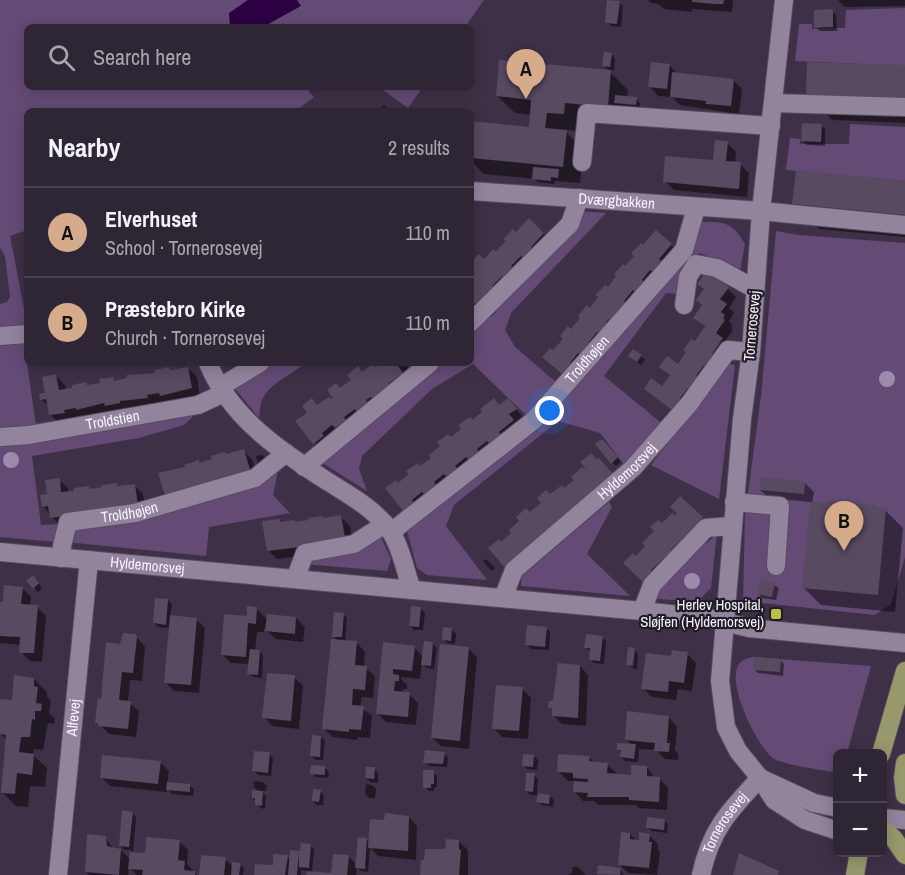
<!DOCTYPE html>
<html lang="en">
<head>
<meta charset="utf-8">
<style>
	:root { --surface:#2e2535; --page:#3a3141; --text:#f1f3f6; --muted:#a7a5ad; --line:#494250; --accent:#d6ab8b }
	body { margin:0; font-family:"Archivo Narrow",sans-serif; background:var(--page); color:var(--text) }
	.controls { position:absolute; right:18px; bottom:18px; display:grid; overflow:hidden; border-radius:9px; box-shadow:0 3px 15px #0003 }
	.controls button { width:54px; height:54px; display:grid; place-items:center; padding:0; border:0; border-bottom:2px solid var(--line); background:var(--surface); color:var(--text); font:30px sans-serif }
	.you { position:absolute; left:550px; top:411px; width:21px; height:21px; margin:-15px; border:4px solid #fff; border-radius:50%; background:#1a73e8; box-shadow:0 0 0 9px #1a73e833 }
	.badge { display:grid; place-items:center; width:39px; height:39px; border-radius:50%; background:var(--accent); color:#111; font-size:20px; font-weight:700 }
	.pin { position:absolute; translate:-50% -50px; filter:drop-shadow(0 2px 3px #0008) }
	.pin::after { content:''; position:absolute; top:32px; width:21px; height:18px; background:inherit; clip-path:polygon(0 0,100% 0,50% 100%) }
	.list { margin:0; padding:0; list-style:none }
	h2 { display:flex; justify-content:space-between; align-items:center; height:78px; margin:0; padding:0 24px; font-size:26px }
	h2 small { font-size:20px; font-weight:400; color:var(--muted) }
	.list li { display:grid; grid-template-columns:39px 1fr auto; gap:18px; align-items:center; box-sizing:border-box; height:90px; padding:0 24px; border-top:2px solid var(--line) }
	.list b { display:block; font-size:22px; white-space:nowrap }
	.list p { margin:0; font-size:20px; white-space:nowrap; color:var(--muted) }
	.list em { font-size:20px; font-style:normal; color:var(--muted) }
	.icon { flex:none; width:33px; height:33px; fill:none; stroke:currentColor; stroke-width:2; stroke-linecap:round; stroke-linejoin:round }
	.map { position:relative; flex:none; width:905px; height:875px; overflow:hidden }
	.search { position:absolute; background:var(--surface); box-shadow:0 3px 15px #0003; left:24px; top:24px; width:450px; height:66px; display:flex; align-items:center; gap:15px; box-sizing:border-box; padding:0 21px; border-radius:9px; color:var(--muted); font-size:22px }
	.panel { position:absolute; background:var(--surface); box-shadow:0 3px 15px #0003; left:24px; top:108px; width:450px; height:258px; border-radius:9px }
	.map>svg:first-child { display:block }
</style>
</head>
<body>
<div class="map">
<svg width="905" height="875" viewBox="0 0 905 875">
	<rect width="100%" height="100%" fill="#3e3147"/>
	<g fill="#644b76">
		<path d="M0 0H484L465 27H27V87H313L308 91 314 97 296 111H27V230L10 236 27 324V334L0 336V304L7 302 10 297 5 256 0 248Z"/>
		<path d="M905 8V66L795 61 799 24H812V29L845 28 846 10Z"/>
		<path d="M379 87H423L408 108Z"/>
		<path d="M850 124 905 127V181L786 170 790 138 800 139V144H849Z"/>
		<path d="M579 211 606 213 511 313 505 330 515 347 557 383 527 416 473 364 432 389 362 456 359 469 367 491 316 459 435 363H471V328Z"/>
		<path d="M697 222C723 222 731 220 745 244L740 271 700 253 684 261 676 294 666 293 604 376 665 426 626 467 600 433 558 421 454 505 446 526 487 580 427 575 417 568 406 527 535 425Z"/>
		<path d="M776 231 798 235 905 243V557L891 604 875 615 743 601 745 516 761 396Z"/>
		<path d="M27 343V350H25L36 426 0 428V346Z"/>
		<path d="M269 363H305C292 375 271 382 263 398 260 404 260 412 259 418L232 385Z"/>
		<path d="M726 364 735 365 719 499 651 465Z"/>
		<path d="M196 413 184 425 139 438 32 456 41 525 62 524 56 542 0 537V445Z"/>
		<path d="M279 466 273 495 290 513 209 527 206 556 66 542 74 526Z"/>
		<path d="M609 502 612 507 587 554 630 596 521 586 522 576Z"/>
		<path d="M717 533 711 588 697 602 648 598 710 535Z"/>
		<path d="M381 537 391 559 387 571 304 564 354 548Z"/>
		<path d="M753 657 871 666 847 753 838 754 836 772C826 771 779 764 773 758 757 746 727 685 738 666 741 660 747 658 753 657Z"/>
	</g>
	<path fill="#2d0043" d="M248 0H297L301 6 263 27H230L229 13Z"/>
	<g fill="#0007">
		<path d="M648 0H733L732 12 692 9V12L664 9 658 4 651 3Z"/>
		<path d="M838 0H905V6L845 7Z"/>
		<path d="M619 2 623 6 621 27 611 26 607 22Z"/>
		<path d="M832 11 836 15 837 31H820L816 27Z"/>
		<path d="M611 54 615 58 614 70H608L628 90 627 98 636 99 640 103V108L582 120 581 131 564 130 584 150 580 183 555 181 554 184 538 182 535 179 484 174 471 161V123L530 128 531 115 515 113 497 96 610 72 604 66Z"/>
		<path d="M669 65 679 75 733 80 742 89 739 114 680 105 672 97 658 96 650 87Z"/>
		<path d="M905 67V123L832 120 807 95Z"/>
		<path d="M384 105 390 111H382L380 109Z"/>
		<path d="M821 125 825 129V146L807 145 803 141Z"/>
		<path d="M727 143 736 152 735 163 740 164 749 173 747 197 674 190 665 181 715 162Z"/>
		<path d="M905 182V237L819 229 794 204Z"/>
		<path d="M529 220 552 242 493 308 497 311 491 317 485 311 473 323 471 274 476 268 472 264 479 256 484 261 496 253Z"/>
		<path d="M671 245 680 254 625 323 629 327 625 332 618 326 573 384 552 366 553 352 643 248Z"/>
		<path d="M728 289 736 297 729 308 734 313 729 321 732 325 731 327 733 330 725 341 731 348 684 419 646 388H662L671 376 661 367 679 366 706 328 695 318Z"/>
		<path d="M630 356H641L645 360 641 365Z"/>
		<path d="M378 363H405L409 368 404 372 411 382 323 452 297 421 309 413 312 400 318 406 331 401 341 390 353 381 358 368 363 373 376 369 380 365Z"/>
		<path d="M188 368 197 377 200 397 59 423 51 415 49 407 41 399 47 394 56 376 65 385 66 391 86 384 89 386 102 384 113 378 116 382Z"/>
		<path d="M500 406 516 409 524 418 405 510 387 489 399 485 421 468 433 458 451 439 473 422Z"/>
		<path d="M597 445H606L621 462 616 466Z"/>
		<path d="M243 451 252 459 258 478 187 468 198 462 200 464Z"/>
		<path d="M262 455 266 459 259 467 256 456Z"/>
		<path d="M59 480 68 488V493L88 488 91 490 116 484 119 487 134 485 143 494 146 513 60 526 43 506Z"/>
		<path d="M805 483 814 492 812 503 874 506 877 509 885 510 903 528 895 612 821 605 804 588 811 502 769 498 760 490Z"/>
		<path d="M680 498 710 527 714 536 708 542 702 536 659 580 636 558 662 525 679 514Z"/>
		<path d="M322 517 324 519 341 517 350 526 353 546 309 555 277 559 268 550 280 520 282 523 297 524Z"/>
		<path d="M486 559 495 568 492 571 483 561Z"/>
		<path d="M762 580 767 581 779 588 776 600 762 598 759 594Z"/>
		<path d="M37 581 42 588 38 592 34 588Z"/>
		<path d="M22 588 31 597 30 606 37 607 46 616 42 662 30 661 21 652V645L0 643V604H4Z"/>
		<path d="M168 600 172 604 170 617 196 619 205 628 199 693 174 691 165 682 171 628 158 627 154 623Z"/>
		<path d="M256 609 268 620 296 618 305 627 303 642 276 639 264 628V632H257L255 651H259L263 655 262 678 253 677 249 673 250 664 231 663 222 654Z"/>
		<path d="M421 609 425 613 423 630H414L410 626Z"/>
		<path d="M343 614 347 618 345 642 357 643 365 652 364 667 375 676 373 698 362 697 360 707 372 716 370 738 358 737 357 740 333 737 324 729 338 641 333 636Z"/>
		<path d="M546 628 550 632 549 650 531 649 527 645Z"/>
		<path d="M452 630 456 634 455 644 447 643 443 639Z"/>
		<path d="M135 635 145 647 142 681 130 680 128 702 139 711 136 737 109 734 97 722 102 700Z"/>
		<path d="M602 637 606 641 604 664 594 663 590 659 591 652 586 647Z"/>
		<path d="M384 644 414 647 423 657 433 644 437 648 434 669 427 668 422 664 420 679 402 677 401 679 407 685V689H403V693L409 694 418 703 416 725 386 722 378 714Z"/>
		<path d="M468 648 477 657 469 749 441 746 433 738Z"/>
		<path d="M634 650 638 654 637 669 632 668 628 664Z"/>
		<path d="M687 654 696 663 692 691 678 689 676 700 652 697 643 688 672 658Z"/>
		<path d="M780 660 784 664 783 676 758 673 754 669Z"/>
		<path d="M580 666 588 675 586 726 562 724 553 715 554 711 550 707Z"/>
		<path d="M294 677 303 686 299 729 272 726 264 717Z"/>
		<path d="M34 679 47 692V697L51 701 49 713 55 718 54 724 48 723 43 750 34 749 33 755 47 768 45 787 30 786 28 807 16 806 2 792 7 740 1 734 0 700 13 702Z"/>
		<path d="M522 689 531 698 528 739 502 737 493 728Z"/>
		<path d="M669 718 677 727 675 750 678 753V760L665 759 656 750 639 749 638 762 625 761 621 757 622 753 618 749 632 746 627 740Z"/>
		<path d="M321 737 325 741 323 760H316L312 756Z"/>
		<path d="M269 754 273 758 271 776 258 775 254 771Z"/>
		<path d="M444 754 448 758 447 767 429 766 425 762Z"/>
		<path d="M534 756 538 760 537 770 527 769 523 765Z"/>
		<path d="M589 757 595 763 607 764 616 773V775L632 776 647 768 655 778 660 779 668 788 667 810 639 808 636 805H598L594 801H583L575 792V781H568L559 772Z"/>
		<path d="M160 762 169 771 167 784 190 786 194 789 193 796 172 794 167 789V792L110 786 101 777Z"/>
		<path d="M325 768 329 772 328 778 315 777 312 773Z"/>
		<path d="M374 769 378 773V783L370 782 366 778Z"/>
		<path d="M433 772 437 776V787H434V791H429L425 787Z"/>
		<path d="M534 775 538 779 537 794 550 796 554 800 553 807 542 805 538 801 539 795H530L526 791Z"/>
		<path d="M254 781 263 782 267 786 266 791H261L266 796 265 809 260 808 253 798 259 792 254 787Z"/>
		<path d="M366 784 372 785 376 789 375 798H369L365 794Z"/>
		<path d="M320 791 324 795 323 805H317L313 801Z"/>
		<path d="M132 813 136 817 133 853 146 855 179 841 188 850 187 864 197 875H137L129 867 128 875H90L86 872 105 838 114 849 121 850 131 860 132 850H124L120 846Z"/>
		<path d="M409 817 417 826 416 860 378 856 370 848 368 872 361 871 357 868 356 875H308V871L301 870V875H256L274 867 287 857 291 860 292 851 302 852 310 845 314 849 312 873 332 874 349 857 357 865 366 839 370 843 385 822Z"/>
		<path d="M664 820 668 824 667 833 651 831 647 827Z"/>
		<path d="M630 834 637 841 649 835 658 844V850L660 852 657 875 628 873 619 864Z"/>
		<path d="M459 842 468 850V875H421L442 851Z"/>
		<path d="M225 859 233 867 240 864 244 868 243 875H201Z"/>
		<path d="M573 867H578L586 875H569L570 873H572Z"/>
		<path d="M620 869 624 875 599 873Z"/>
	</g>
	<g fill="#574a61">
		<path d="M607 0 620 1 617 24 605 23Z"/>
		<path d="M692 0H724L723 4H716L692 2Z"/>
		<path d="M833 9V27L814 28V10Z"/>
		<path d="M604 52 612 53 610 67 602 66Z"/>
		<path d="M499 60 611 70 608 107 565 103 564 114 547 113 545 128 567 130 563 167 471 158V121L529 127 531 100 496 96Z"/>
		<path d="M651 62 670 64 667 89 648 87Z"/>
		<path d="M807 62 905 65V100L806 96Z"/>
		<path d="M672 72 734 79 731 106 706 104V101L670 97Z"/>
		<path d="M615 95 637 97 636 105 614 103Z"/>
		<path d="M802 123 822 124 821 142 801 141Z"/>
		<path d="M715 140 728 141 726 161 741 162 739 189 663 182 665 156 713 160Z"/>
		<path d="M533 167 559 169 558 178 551 177V181L532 179Z"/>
		<path d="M796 170 905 181V215L792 204Z"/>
		<path d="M529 218 544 233 531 247 534 249 524 259 521 256 511 266 515 269 505 279 502 276 492 286 495 288 482 310 475 303 473 305 476 308 471 313V272L474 268 471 262 479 254 484 259 493 249 496 251 506 241 503 239 513 229 516 232Z"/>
		<path d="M656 230 672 244 659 259 662 261 654 272 650 270 642 280 644 282 636 293 633 290 624 301 627 303 615 324 609 319 606 322 609 324 600 335 597 332 588 343 591 345 582 355 578 353 570 363 573 366 564 376 542 357 550 348 553 350 563 339 560 336 568 326 571 329 580 318 578 316 587 305 590 308 598 297 595 295 605 285 608 287 616 276 614 274 623 264 625 266 634 256 631 253 641 243 643 245Z"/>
		<path d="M706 272 729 287 720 299 727 304 721 312 725 315 723 318 725 320 716 333 723 338 712 354 715 356 707 367 704 365 696 376 699 378 691 390 688 388 680 398 683 400 675 412 644 389 651 378 662 386 670 375 659 367 667 356 678 364 686 352 683 350 691 339 695 341 705 326 693 318 702 305 696 300 704 289 697 284Z"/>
		<path d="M633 349 642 355 637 362 628 356Z"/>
		<path d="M377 363H396L403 373 388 384 391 387 376 403 371 397 366 400 369 404 357 412 355 409 344 417 346 420 335 428 332 425 322 433 324 436 313 444 295 421 307 413 302 406 312 398 317 405 329 397 331 399 333 398 327 390 336 383 340 388 351 380 347 375 358 366 362 372 373 364 376 367 378 365Z"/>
		<path d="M169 367 170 370 188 367 192 388 160 396 159 393 147 395 148 398 120 401V403L105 406 104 403 76 410V408L64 410 65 413 49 415 46 399 40 400 39 394 45 393 42 377 56 374 59 390 72 388V385L86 382 87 385 100 383 99 379 114 377V381L127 378V375L155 373V370Z"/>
		<path d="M494 398 499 405 508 398 517 409 509 414 514 420 499 432 501 435 490 444 487 441 477 449 479 452 469 460 466 457 455 466 458 469 447 477 444 474 434 482 436 485 425 495 422 492 412 500 414 503 403 511 385 488 396 480 398 483 409 474 406 471 418 463 420 466 431 458 429 455 440 446 437 442 448 434 451 437 461 429 458 425 470 417 472 420 482 412 480 409Z"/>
		<path d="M602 439 618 457 611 464 595 444Z"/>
		<path d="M244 449 250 470 166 499 158 473 185 467 184 465 199 460V463L212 459 211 456 225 452 226 454Z"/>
		<path d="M591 453 597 460 599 458 613 474 507 570 488 548 499 539 501 542 511 533 509 530 519 521 516 517 526 508 530 512 541 503 537 498 546 490 550 494 562 485 564 488 574 480 571 477 582 467 586 469 580 462Z"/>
		<path d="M760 477 805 481 804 494 759 490Z"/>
		<path d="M60 478 61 492 74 491V488L89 486V489L102 487V485L117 483V486L135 484 138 505 50 518 48 506 42 507 40 495 47 494 45 480Z"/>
		<path d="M680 496 703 517 700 520 707 526 699 535 692 529 690 531 693 533 683 544 680 541 671 550 674 553 664 564 661 561 651 570 654 573 644 583 623 563 633 553 636 556 645 546 642 543 654 531 650 527 658 520 662 523 672 513 675 516 677 513 670 507Z"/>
		<path d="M829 501 874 505V507L886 508 878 595 802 588 810 502 829 503Z"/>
		<path d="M341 515 345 537 328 539 329 542 312 545V542L300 544 301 547 267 551 262 521 280 519V522L295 520V522L308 520V518L323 516V518Z"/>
		<path d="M33 575 39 583 33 589 26 581Z"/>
		<path d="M760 579 775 583 772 597 757 594Z"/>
		<path d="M4 585 23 587 21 604 38 605 34 653H19L20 637 0 636V602H3Z"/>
		<path d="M155 598 168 599 166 625 153 623Z"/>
		<path d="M247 606 257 607 256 624 248 623 246 657 221 655 224 614 247 616Z"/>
		<path d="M411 606 421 607 419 627 409 626Z"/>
		<path d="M334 612 344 613 342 637H332Z"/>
		<path d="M267 614 296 617 295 634 265 631Z"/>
		<path d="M170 615 197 618 191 685 164 683Z"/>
		<path d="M527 625 547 627 545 647 525 645Z"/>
		<path d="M443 627 452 628 451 641 442 640Z"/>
		<path d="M123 633 136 634 137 637 133 673 122 672 119 700 131 701 128 729 98 726V723H95L98 698 101 699 106 642 120 644Z"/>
		<path d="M586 634 603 636 600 661 589 660 590 648H584Z"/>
		<path d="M331 639 357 641 355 665 367 666 365 690 353 689 352 705 364 706 361 730 349 729V732L322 729Z"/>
		<path d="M424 641 433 642 431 666 421 665Z"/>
		<path d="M383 642 415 646 412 671 393 669V674L399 675V681H395L394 691 410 692 408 717 376 714Z"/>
		<path d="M440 644 469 647 460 741 431 738Z"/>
		<path d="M628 647 635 648 633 666 626 665Z"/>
		<path d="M250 649 260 650 258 675 247 674Z"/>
		<path d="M672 650 688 652 684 683 669 681 668 692 641 689 646 653 671 656Z"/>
		<path d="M754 657 781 659 780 672 753 670Z"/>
		<path d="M558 663 580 665 578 718 552 716V708H548L549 701H553Z"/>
		<path d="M267 673 295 675 291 721 262 718Z"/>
		<path d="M14 675 34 678V686L38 687 36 703 42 704 41 711H35V720L32 719 30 737H21L19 752 34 754 32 775 17 773 15 794 1 793 6 735 0 734V699L12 700Z"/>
		<path d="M496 685 523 687 519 731 492 729Z"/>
		<path d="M627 711 669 716 667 743H670L669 752 654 751 655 743 625 740Z"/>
		<path d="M312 735 321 736 320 757 310 756Z"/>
		<path d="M617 743 636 744 634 759 620 757 621 750H617Z"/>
		<path d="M425 750 445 752 443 764 423 763Z"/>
		<path d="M254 751 270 752 268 773 252 771Z"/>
		<path d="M523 754 534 755 533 767 522 766Z"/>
		<path d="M558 754 590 756 589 761 608 763 607 773 631 775V765L647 766V776L660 777 659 802 629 800V797H587L588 793 573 792 574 781 588 782V779L573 778V773L557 772Z"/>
		<path d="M102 755 161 761 158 784 100 778Z"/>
		<path d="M311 765 325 766V775L310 774Z"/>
		<path d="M366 767H375L374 779 365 778Z"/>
		<path d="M423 770H434V784H431V788H423Z"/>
		<path d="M526 773H535L533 792 525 791Z"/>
		<path d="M167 782 190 784V792L166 790Z"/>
		<path d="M313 789 321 790 319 802 312 801Z"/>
		<path d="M252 790 263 791 262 806 255 805V798H252Z"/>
		<path d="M538 793 550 795 549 804 536 802Z"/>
		<path d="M122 810 133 812 129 847 119 846Z"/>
		<path d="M385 813 409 816 408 851 368 848 370 819 384 820Z"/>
		<path d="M647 817 665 819 664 830 646 828Z"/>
		<path d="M621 832 630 833V839L639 840V832L650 834 649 842H652L649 868 618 865Z"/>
		<path d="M87 834 106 836 107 846 121 849 119 875 85 872Z"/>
		<path d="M146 837 180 840 178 860 185 861 184 870 195 871V875H142L143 870 128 869 130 852 145 853Z"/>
		<path d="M358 837 367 838 365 869 355 868Z"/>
		<path d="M446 839 459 840V849L461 850 459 875H420L421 860H424L425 849H445Z"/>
		<path d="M301 843 311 844 309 868 299 867V853L297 875H288L290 850 300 851Z"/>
		<path d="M739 853 779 871 778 875H733Z"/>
		<path d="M273 854 288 855 285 875H254L255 864 273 865Z"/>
		<path d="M333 854 349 855 347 875H306L307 871 331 873Z"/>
		<path d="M201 855 226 857 224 875H199Z"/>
		<path d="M232 862 241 863 239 875H231Z"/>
		<path d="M598 865 621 868 620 875 597 874Z"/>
	</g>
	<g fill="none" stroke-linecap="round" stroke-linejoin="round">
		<defs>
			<g id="minor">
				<path d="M784 0 761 211 751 352 742 419 720 681 726 727 738 751 760 778 774 800 805 820 838 831"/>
				<path d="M773 103 905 107"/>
				<path d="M582 162 587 113 771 126"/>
				<path id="s1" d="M471 191 761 211 905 225"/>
				<path d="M684 305 688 277 696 264 717 268 755 289"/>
				<path d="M471 322 570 224 579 198"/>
				<path d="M0 336 27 334"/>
				<path d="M208 363C230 417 280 451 327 481 349 495 373 508 389 529 401 546 405 571 412 590"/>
				<path d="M220 387 260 363"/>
				<path id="s2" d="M0 437 29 435 198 405 224 393"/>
				<path d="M304 467 430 363"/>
				<path d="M734 502 780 506 776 566"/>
				<path id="s3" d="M391 532 533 421 684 250 696 208"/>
				<path id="s4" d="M0 552 642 611 708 618 749 628 905 643"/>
				<path id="s5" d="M61 558 62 546 68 522 135 513 255 478 286 453"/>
				<path d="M295 579 305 553 354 544 385 524"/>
				<path id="s6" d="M503 598 514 570 633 468 689 404 728 350 751 352"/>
				<path d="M642 611 652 585 706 528 732 526"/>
				<path d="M760 778 814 803 838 808"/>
				<path d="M882 818 905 820"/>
				<path id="s7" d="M58 875 89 560"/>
				<path id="s8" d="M701 875C711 829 729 811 760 778"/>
			</g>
			<g id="major">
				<path d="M881 754 905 671"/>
				<path d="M905 763 903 778 905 795"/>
				<path d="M882 828 894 839 905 855"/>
				<path d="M855 875 859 852"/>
			</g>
		</defs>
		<use href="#minor" stroke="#584d5f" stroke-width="20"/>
		<use href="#major" stroke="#584d5f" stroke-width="20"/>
		<use href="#minor" stroke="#92849d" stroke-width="18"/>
		<use href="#major" stroke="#98986d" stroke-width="18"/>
	</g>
	<g fill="#9d8bab">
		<circle cx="887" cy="379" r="8"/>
		<circle cx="11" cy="460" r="8"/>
		<circle cx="692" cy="581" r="8"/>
	</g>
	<rect fill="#b6c249" stroke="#221c26" stroke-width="2" x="770" y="608" width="12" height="12" rx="3"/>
	<g text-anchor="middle" stroke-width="4.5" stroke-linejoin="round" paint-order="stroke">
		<g font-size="15" fill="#f8f2fd" stroke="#221c26">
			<text dy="5" stroke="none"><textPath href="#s1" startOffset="146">Dværgbakken</textPath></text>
			<text transform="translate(752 326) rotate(-85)" y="5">Tornerosevej</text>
			<text dy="5" stroke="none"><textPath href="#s3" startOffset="262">Troldhøjen</textPath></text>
			<text dy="5" stroke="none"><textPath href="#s2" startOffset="114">Troldstien</textPath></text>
			<text dy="5" stroke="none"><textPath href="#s6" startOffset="180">Hyldemorsvej</textPath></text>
			<text dy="5" stroke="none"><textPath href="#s5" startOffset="99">Troldhøjen</textPath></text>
			<text dy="5" stroke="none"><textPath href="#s4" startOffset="148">Hyldemorsvej</textPath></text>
			<text dy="5" stroke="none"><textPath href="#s7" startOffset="158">Alfevej</textPath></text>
			<text dy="5" stroke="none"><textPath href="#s8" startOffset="58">Tornerosevej</textPath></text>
		</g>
		<g font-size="15" fill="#f8f2fd" stroke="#221c26" text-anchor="end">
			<text x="764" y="610">Herlev Hospital,<tspan x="764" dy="17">Sløjfen (Hyldemorsvej)</tspan></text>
		</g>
	</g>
</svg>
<div class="controls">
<button>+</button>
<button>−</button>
</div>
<div class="you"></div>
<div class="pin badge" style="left:526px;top:99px">A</div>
<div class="pin badge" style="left:844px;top:551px">B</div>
<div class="search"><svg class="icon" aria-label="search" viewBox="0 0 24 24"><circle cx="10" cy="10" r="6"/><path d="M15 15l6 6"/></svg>Search here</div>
<section class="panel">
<h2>Nearby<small>2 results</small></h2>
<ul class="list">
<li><span class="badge">A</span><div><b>Elverhuset</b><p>School · Tornerosevej</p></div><em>110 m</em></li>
<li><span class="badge">B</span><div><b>Præstebro Kirke</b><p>Church · Tornerosevej</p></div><em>110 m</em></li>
</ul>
</section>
</div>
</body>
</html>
